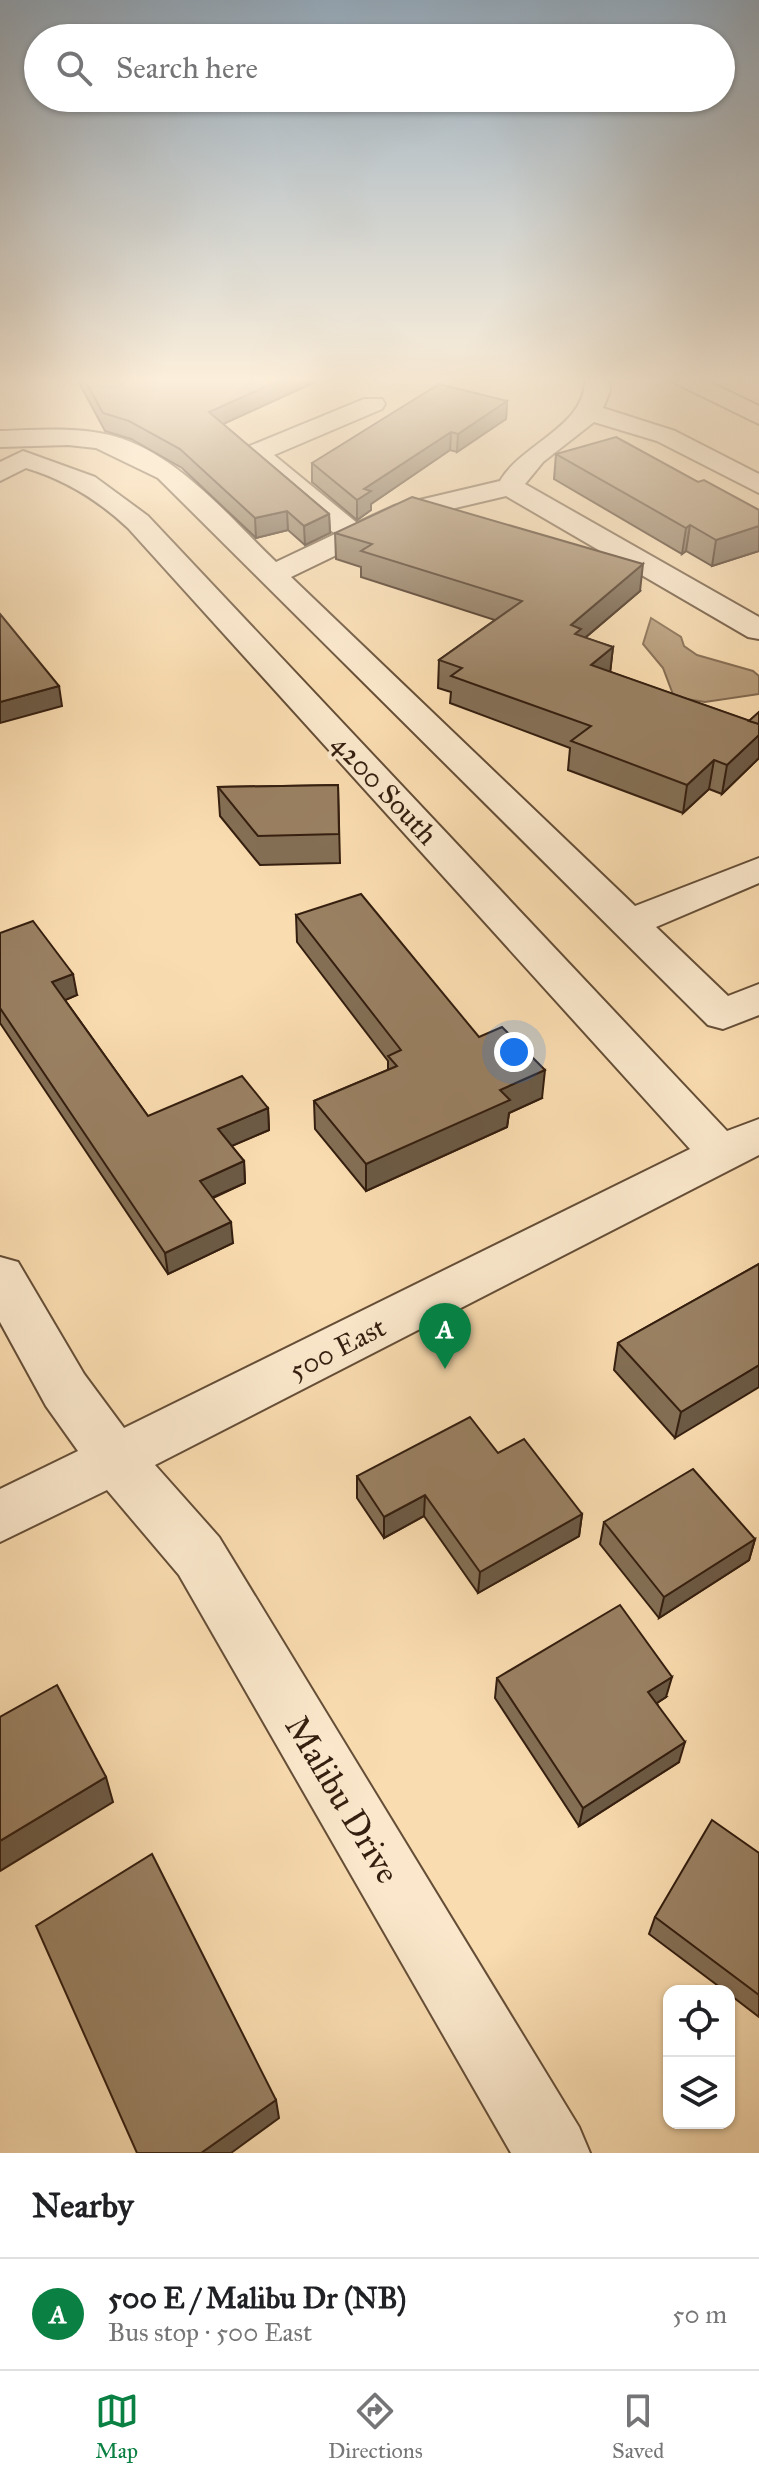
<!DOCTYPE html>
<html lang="en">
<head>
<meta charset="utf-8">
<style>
	:root { --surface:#fff; --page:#f2f2f2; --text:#202124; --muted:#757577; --line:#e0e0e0; --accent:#0b8043 }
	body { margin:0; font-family:"IM FELL Great Primer",serif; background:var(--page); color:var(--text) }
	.controls { position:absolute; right:24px; bottom:24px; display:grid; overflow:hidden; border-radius:16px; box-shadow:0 2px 6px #0004 }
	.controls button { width:72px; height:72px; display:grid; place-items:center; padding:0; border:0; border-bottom:2px solid var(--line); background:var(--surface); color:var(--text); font:40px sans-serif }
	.you { position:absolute; left:514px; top:1052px; width:28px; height:28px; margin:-20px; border:6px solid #fff; border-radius:50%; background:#1a73e8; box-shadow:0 0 0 12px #1a73e833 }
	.badge { display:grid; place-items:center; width:52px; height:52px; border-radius:50%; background:var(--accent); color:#fff; font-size:26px; font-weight:700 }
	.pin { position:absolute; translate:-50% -66px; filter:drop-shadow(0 2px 4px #0008) }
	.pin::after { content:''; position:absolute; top:42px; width:28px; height:24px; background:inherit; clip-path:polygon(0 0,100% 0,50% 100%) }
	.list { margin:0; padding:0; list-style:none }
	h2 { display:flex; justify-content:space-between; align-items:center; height:104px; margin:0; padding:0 32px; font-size:34px }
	h2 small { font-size:26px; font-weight:400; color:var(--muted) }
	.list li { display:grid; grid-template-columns:52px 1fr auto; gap:24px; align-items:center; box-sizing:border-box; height:112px; padding:0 32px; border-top:2px solid var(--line) }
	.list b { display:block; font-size:30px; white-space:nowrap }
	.list p { margin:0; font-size:26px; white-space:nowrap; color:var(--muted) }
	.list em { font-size:26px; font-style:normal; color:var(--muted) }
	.icon { flex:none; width:44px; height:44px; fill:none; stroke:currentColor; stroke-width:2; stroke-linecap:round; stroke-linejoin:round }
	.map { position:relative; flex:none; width:759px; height:2153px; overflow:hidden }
	.search { position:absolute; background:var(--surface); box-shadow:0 2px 6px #0004; left:24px; right:24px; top:24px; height:88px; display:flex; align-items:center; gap:20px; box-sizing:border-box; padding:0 28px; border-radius:44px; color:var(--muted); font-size:30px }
	.sheet { height:216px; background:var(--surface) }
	nav { display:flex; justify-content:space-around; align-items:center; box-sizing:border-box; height:112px; border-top:2px solid var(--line); background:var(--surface); font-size:22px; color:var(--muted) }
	nav a { display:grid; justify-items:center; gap:4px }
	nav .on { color:var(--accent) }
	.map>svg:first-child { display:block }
</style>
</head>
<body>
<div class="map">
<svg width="759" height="2153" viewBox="0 0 759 2153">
	<rect width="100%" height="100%" fill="#f9dcb0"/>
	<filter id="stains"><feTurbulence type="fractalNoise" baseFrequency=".0025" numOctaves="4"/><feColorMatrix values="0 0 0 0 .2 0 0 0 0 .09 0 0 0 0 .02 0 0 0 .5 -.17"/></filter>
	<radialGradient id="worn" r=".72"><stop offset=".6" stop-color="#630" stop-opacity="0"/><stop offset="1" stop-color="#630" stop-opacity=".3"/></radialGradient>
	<path fill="#b69b79" stroke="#82694f" stroke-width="2" d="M651 618 681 637 684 646 697 655 753 671 759 676V694L705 702 674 697 663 668 643 644Z"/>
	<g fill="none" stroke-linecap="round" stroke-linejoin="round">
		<defs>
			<g id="minor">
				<path d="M585 377H609L610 391 603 408 675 431 759 474V493L657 441 594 422 543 462 525 484 759 617V639L748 637 506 496 413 518 291 577 635 906 759 858V883L656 927 728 996 759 984V1015L723 1029 708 1025 158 478 96 448 68 445 0 447V431C35 430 70 427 105 434 173 448 227 515 276 562L335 534 247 459 243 453 247 447 364 399H382L385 404 382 409 274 455 357 523 394 506 500 481C522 443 588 426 585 377Z"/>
				<path d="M669 377H699L759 406V424L673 382Z"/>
				<path d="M23 451 95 477 148 516 727 1131 759 1119V1155L155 1465 219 1537 579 2127 590 2153H511L179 1575 107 1490 0 1542V1489L78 1451 46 1406 0 1322V1257L18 1262 84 1374 124 1428 690 1149 128 528C98 500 66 480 26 468L0 481V462Z"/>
			</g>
		</defs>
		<use href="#minor" stroke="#654e37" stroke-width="4"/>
		<use href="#minor" fill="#fbe8cc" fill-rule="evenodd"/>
	</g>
	<g fill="#846f55" stroke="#341e0f" stroke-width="2">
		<path d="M76 377H326L223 424 329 514 330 533 305 545 288 530 256 538 182 468 131 439 105 431Z"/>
		<path d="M507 401 506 419 457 452 450 450 371 504V510L357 520 312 482V463Z"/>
		<path d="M556 454 698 482 759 510V551L712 566 686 551 682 554 554 479Z"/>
		<path d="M335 533 640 591 585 638 613 647 610 672 749 721 759 712V758L722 794 709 789 683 813 568 770 570 748 450 703 451 692 438 688 439 660 495 620 361 577V567L336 559Z"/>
		<path d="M338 785 340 863 260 865 220 816 218 787Z"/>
		<path d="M296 915 479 1037 542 1098 509 1113 507 1127 366 1191 315 1129 314 1101 388 1070V1061L297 942Z"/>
		<path d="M0 933 77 995 65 1000 148 1116 268 1108 269 1130 231 1146 244 1161 245 1183 213 1198 233 1243 168 1274 0 1023Z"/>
		<path d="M759 1264 675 1438 614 1370 618 1343Z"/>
		<path d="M498 1453 582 1514 579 1536 478 1593 424 1516 384 1538 357 1498V1476Z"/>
		<path d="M604 1522 755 1539 749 1560 659 1618 600 1544Z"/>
		<path d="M497 1678 666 1697 657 1703 679 1762 579 1826 495 1698Z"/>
		<path d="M759 1853V2017L729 1994V1991H725L649 1934 655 1917Z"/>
	</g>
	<g fill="#6c5a45" stroke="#341e0f" stroke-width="2">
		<path d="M287 377H326L210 430 209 412Z"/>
		<path d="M507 401 506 419 457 452 458 434Z"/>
		<path d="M451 432 450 450 371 504V510L357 520V500L364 489Z"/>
		<path d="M287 511 288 530 256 538 255 518Z"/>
		<path d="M329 514 330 533 305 545 304 526Z"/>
		<path d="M690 525 686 551 682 554 686 528Z"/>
		<path d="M759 526V551L712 566 716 540Z"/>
		<path d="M643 564 640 591 580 642 571 625Z"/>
		<path d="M613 647 610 674 591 665Z"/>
		<path d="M59 686 62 706 0 723V702Z"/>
		<path d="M759 735V758L722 794 727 765Z"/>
		<path d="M714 760 709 789 683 813 687 785Z"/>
		<path d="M73 974 77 995 56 1004 52 982Z"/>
		<path d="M545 1070 542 1098 509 1113 507 1127 366 1191V1164L500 1090Z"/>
		<path d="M268 1108 269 1130 220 1151 218 1129Z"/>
		<path d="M244 1161 245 1183 202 1202 200 1181Z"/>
		<path d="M231 1222 233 1243 168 1274 165 1253Z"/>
		<path d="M759 1365V1387L675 1438 681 1412Z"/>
		<path d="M425 1495 424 1516 384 1538V1517Z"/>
		<path d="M582 1514 579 1536 478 1593 480 1572Z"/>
		<path d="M755 1539 749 1560 659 1618 664 1597Z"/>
		<path d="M672 1677 666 1697 643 1712 648 1692Z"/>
		<path d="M685 1742 679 1762 579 1826 583 1808Z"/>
		<path d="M106 1777 113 1802 0 1871V1841Z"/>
		<path d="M276 2100 279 2118 231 2153H201Z"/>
	</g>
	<g fill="#9a8163" stroke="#341e0f" stroke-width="2">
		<path d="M83 377H287L209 412 329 514 304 526 287 511 255 518 180 449 129 421 103 413Z"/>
		<path d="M439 384 507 401 458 434 451 432 364 489 371 491 357 500 312 463Z"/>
		<path d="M616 437 698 482 704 480 759 510V526L716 540 690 525 686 528 556 454Z"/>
		<path d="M412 497 643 564 571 625 581 629 575 634 613 647 591 665 759 724V735L727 765 714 760 687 785 571 741 591 726 451 676 462 668 439 660 522 601 361 551 372 544 335 533Z"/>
		<path d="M0 614 59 686 0 702Z"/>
		<path d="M759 712V724L749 721Z"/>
		<path d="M338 785 339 834 258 836 218 787Z"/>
		<path d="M361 894 479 1037 502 1027 545 1070 500 1090 510 1100 366 1164 314 1101 397 1066 388 1056 401 1050 296 915Z"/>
		<path d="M33 921 73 974 52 982 148 1116 242 1076 268 1108 218 1129 244 1161 200 1181 231 1222 165 1253 0 1008V933Z"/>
		<path d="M759 1264V1365L681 1412 618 1343Z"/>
		<path d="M470 1417 498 1453 524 1439 582 1514 480 1572 425 1495 384 1517 357 1476Z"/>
		<path d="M693 1469 755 1539 664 1597 604 1522Z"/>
		<path d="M620 1605 672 1677 648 1692 685 1742 583 1808 497 1678Z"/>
		<path d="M57 1685 106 1777 0 1841V1717Z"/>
		<path d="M712 1820 759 1853V1995L655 1917Z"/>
		<path d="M152 1854 276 2100 201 2153H137L36 1926Z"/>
	</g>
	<linearGradient id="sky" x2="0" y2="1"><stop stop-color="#94aabc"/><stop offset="0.56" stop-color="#fcefdb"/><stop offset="1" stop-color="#fcefdb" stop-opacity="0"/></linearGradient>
	<rect width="759" height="678" fill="url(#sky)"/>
	<g text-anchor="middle" stroke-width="8" stroke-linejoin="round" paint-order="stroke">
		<g font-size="28" fill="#341e0f" stroke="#fbe8cc">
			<text transform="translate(385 789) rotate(47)" y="10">4200 South</text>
			<text transform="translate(337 1348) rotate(-27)" y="10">500 East</text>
		</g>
		<g font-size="34" fill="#341e0f" stroke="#fbe8cc">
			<text transform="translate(343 1799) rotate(59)" y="12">Malibu Drive</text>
		</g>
	</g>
	<rect width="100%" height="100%" filter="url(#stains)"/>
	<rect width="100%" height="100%" fill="url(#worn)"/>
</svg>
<div class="controls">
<button><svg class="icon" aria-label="locate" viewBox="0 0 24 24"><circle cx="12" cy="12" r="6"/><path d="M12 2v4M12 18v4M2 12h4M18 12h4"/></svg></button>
<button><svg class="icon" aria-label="layers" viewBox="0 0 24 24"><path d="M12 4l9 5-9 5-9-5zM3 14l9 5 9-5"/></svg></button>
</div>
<div class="you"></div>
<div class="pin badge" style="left:445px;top:1369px">A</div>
<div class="search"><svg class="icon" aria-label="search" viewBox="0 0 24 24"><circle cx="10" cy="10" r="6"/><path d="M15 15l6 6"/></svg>Search here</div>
</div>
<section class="sheet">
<h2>Nearby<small></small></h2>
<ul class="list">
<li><span class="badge">A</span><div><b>500 E / Malibu Dr (NB)</b><p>Bus stop · 500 East</p></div><em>50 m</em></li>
</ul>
</section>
<nav>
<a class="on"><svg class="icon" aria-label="map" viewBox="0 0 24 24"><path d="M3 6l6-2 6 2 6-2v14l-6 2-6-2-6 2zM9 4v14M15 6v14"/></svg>Map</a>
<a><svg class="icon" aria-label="directions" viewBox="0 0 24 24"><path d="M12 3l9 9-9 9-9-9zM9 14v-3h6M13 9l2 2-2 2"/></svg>Directions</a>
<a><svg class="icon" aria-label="saved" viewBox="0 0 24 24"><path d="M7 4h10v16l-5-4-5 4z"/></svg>Saved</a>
</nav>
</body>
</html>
